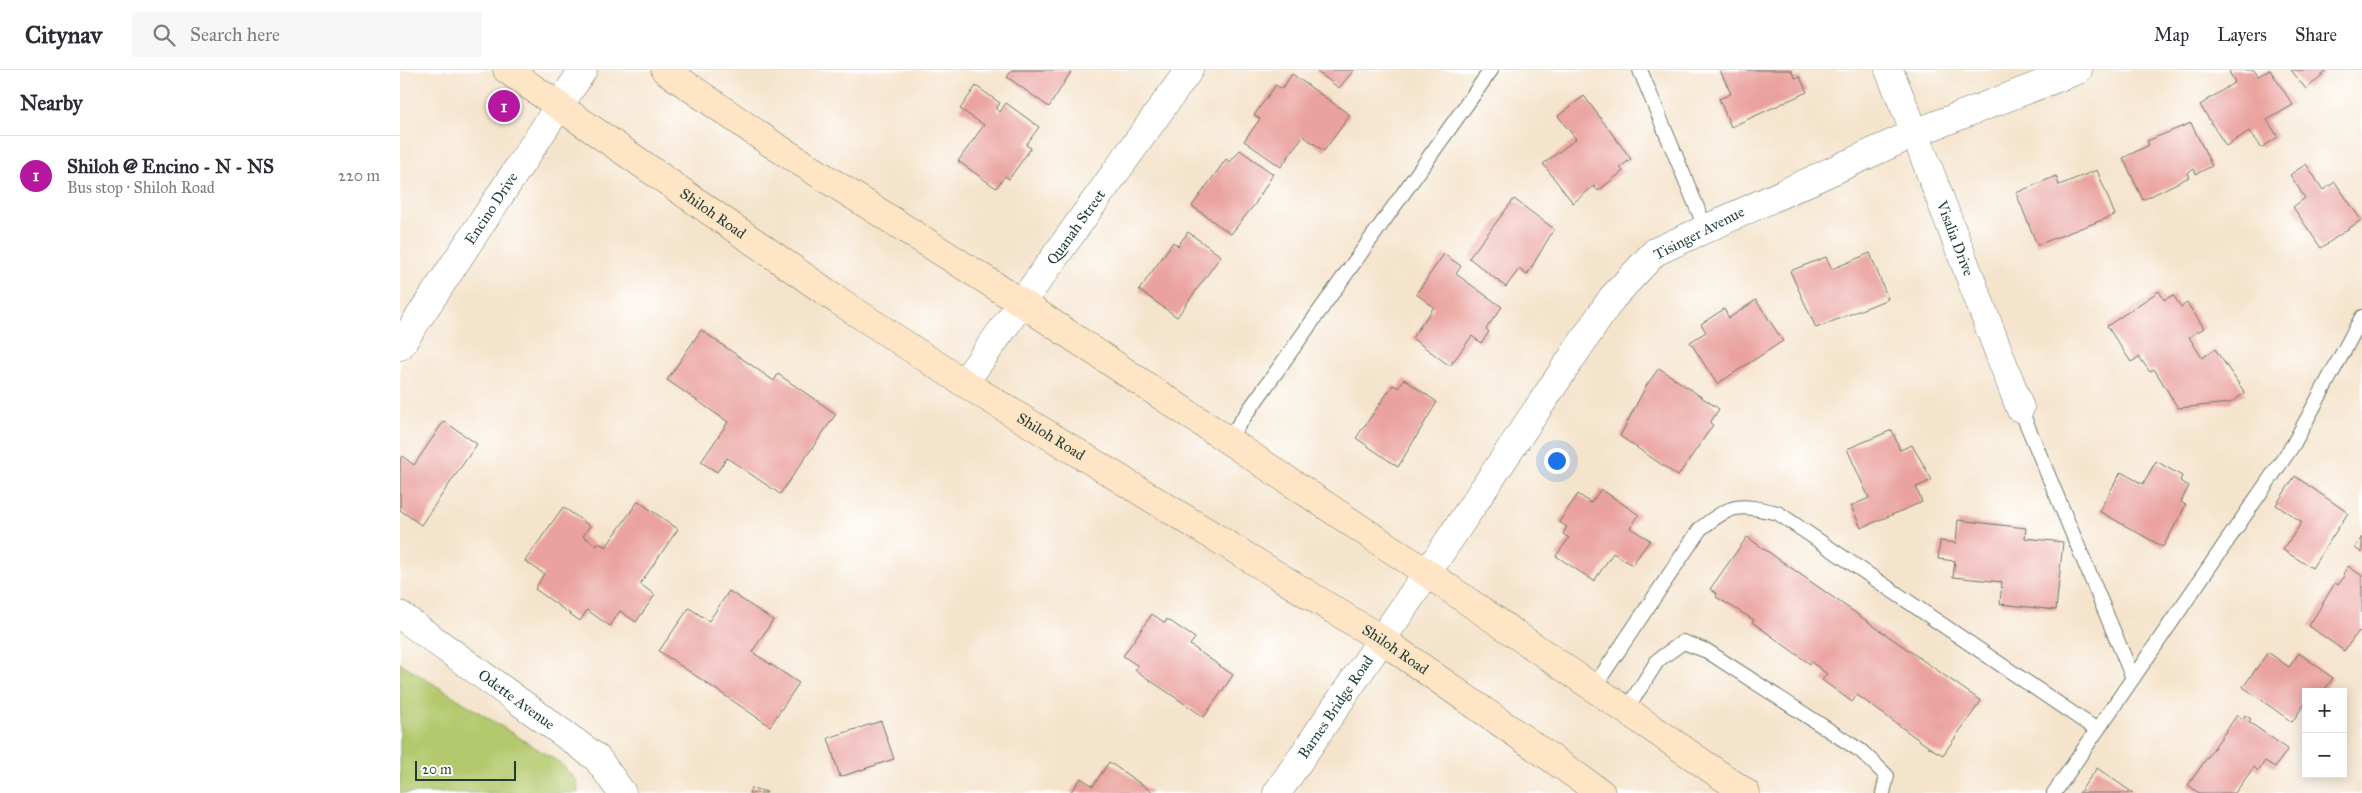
<!DOCTYPE html>
<html lang="en">
<head>
<meta charset="utf-8">
<style>
	:root { --surface:#fff; --page:#f7f7f7; --text:#2b2b33; --muted:#7c7c81; --line:#e1e1e2; --accent:#b5179e }
	body { margin:0; font-family:"IM FELL Great Primer",serif; background:var(--page); color:var(--text) }
	.controls { position:absolute; right:15px; bottom:15px; display:grid; overflow:hidden; border-radius:0px; box-shadow:0 2px 12px #0003 }
	.controls button { width:45px; height:45px; display:grid; place-items:center; padding:0; border:0; border-bottom:1px solid var(--line); background:var(--surface); color:var(--text); font:25px sans-serif }
	.scale { position:absolute; left:15px; bottom:12px; width:101px; box-sizing:border-box; padding-left:5px; border:2px solid #1f3d34; border-top:0; font-size:14px; line-height:18px; white-space:nowrap; color:#1f3d34; -webkit-text-stroke:4px #fff; paint-order:stroke }
	.you { position:absolute; left:1156px; top:390px; width:18px; height:18px; margin:-12px; border:4px solid #fff; border-radius:50%; background:#1a73e8; box-shadow:0 0 0 8px #1a73e833 }
	.badge { display:grid; place-items:center; width:32px; height:32px; border-radius:50%; background:var(--accent); color:#fff; font-size:16px; font-weight:700 }
	.pin { position:absolute; translate:-50% -50%; border:2px solid #fff; box-shadow:0 1px 5px #0006 }
	.list { margin:0; padding:0; list-style:none }
	h2 { display:flex; justify-content:space-between; align-items:center; height:65px; margin:0; padding:0 20px; font-size:21px }
	h2 small { font-size:16px; font-weight:400; color:var(--muted) }
	.list li { display:grid; grid-template-columns:32px 1fr auto; gap:15px; align-items:center; box-sizing:border-box; height:80px; padding:0 20px; border-top:1px solid var(--line) }
	.list b { display:block; font-size:19px; white-space:nowrap }
	.list p { margin:0; font-size:16px; white-space:nowrap; color:var(--muted) }
	.list em { font-size:16px; font-style:normal; color:var(--muted) }
	.icon { flex:none; width:28px; height:28px; fill:none; stroke:currentColor; stroke-width:2; stroke-linecap:round; stroke-linejoin:round }
	.map { position:relative; flex:none; width:1962px; height:723px; overflow:hidden }
	header { display:flex; align-items:center; gap:30px; box-sizing:border-box; height:70px; padding:0 25px; background:var(--surface); border-bottom:1px solid var(--line) }
	header strong { font-size:24px }
	nav { display:flex; gap:28px; margin-inline-start:auto; font-size:18px }
	.search { width:350px; height:45px; background:var(--page); display:flex; align-items:center; gap:12px; box-sizing:border-box; padding:0 18px; border-radius:0px; color:var(--muted); font-size:19px }
	main { display:flex }
	aside { flex:1; background:var(--surface) }
	.map>svg:first-child { display:block }
</style>
</head>
<body>
<header>
<strong>Citynav</strong>
<div class="search"><svg class="icon" aria-label="search" viewBox="0 0 24 24"><circle cx="10" cy="10" r="6"/><path d="M15 15l6 6"/></svg>Search here</div>
<nav><a>Map</a><a>Layers</a><a>Share</a></nav>
</header>
<main>
<aside>
<h2>Nearby<small></small></h2>
<ul class="list">
<li><span class="badge">1</span><div><b>Shiloh @ Encino - N - NS</b><p>Bus stop · Shiloh Road</p></div><em>220 m</em></li>
</ul>
</aside>
<div class="map">
<svg width="1962" height="723" viewBox="0 0 1962 723">
	<rect width="100%" height="100%" fill="#fff"/>
	<filter id="ink" filterUnits="userSpaceOnUse"><feTurbulence type="fractalNoise" baseFrequency=".02" numOctaves="2"/><feDisplacementMap in="SourceGraphic" scale="10" xChannelSelector="R" yChannelSelector="G"/><feConvolveMatrix kernelMatrix="1 2 1 2 8 2 1 2 1" color-interpolation-filters="sRGB"/></filter>
	<filter id="wash" filterUnits="userSpaceOnUse"><feTurbulence type="fractalNoise" baseFrequency=".0096" numOctaves="4" result="noise"/><feDisplacementMap in="SourceGraphic" scale="20" xChannelSelector="R" yChannelSelector="G"/><feGaussianBlur stdDeviation="1.12" result="paint"/><feColorMatrix in="noise" values="0 0 0 0 0 0 0 0 0 0 0 0 0 0 0 0 0 1.4 0 .05"/><feComposite in="paint" operator="in"/></filter>
	<g filter="url(#wash)">
		<rect width="100%" height="100%" fill="#f5e4cc"/>
		<path fill="#b4c96d" stroke="#6a8350" d="M0 593 160 693 177 711 178 723H0Z"/>
		<g id="blocks">
			<g fill="#eaa29e">
				<path d="M612 0H672L649 37 607 7Z"/>
				<path d="M915 0H954L939 18Z"/>
				<path d="M1320 0H1391L1395 8 1400 7 1407 22 1331 57 1319 29 1331 24Z"/>
				<path d="M1832 0H1854L1858 6 1870 0 1893 35 1867 50 1878 67 1861 78 1849 61 1826 76 1800 35 1835 12 1829 2Z"/>
				<path d="M1891 0H1928L1906 19Z"/>
				<path d="M892 4 950 45 924 81 903 66 881 97 844 71 860 49 854 45 876 15 882 19Z"/>
				<path d="M576 16 600 33 596 39 600 42 606 33 639 57 626 75 631 78 609 109 605 106 596 118 558 91 584 55 560 39Z"/>
				<path d="M1184 26 1231 89 1220 97 1223 101 1198 121 1194 116 1173 133 1143 94 1176 69 1158 46Z"/>
				<path d="M1791 53 1812 96 1796 104 1794 99 1787 103 1789 107 1743 130 1723 88 1749 75 1747 71Z"/>
				<path d="M840 80 873 104 855 134 831 164 792 136 826 89 830 92Z"/>
				<path d="M1906 94 1923 120 1935 112 1961 150 1921 178 1893 137 1905 128 1890 105Z"/>
				<path d="M1697 100 1715 145 1637 175 1616 123 1656 106 1659 115Z"/>
				<path d="M1114 129 1154 159 1127 205 1119 199 1106 217 1069 188Z"/>
				<path d="M788 162 821 186 777 247 739 220 773 172 778 176Z"/>
				<path d="M1470 183 1488 229 1416 258 1390 201 1426 187 1432 199Z"/>
				<path d="M1044 184 1061 196 1056 204 1102 237 1086 259 1089 262 1081 273 1072 266 1050 296 1012 268 1034 237 1016 224Z"/>
				<path d="M1759 221 1764 230 1773 225 1781 237 1787 233 1804 258 1789 267 1802 288 1815 279 1845 323 1830 333 1778 338 1754 299 1750 302 1739 287 1731 292 1707 256Z"/>
				<path d="M1356 230 1383 271 1317 314 1290 272 1306 262 1301 254 1324 239 1329 248Z"/>
				<path d="M301 260 374 311 378 304 436 344 380 424 327 388 317 402 301 392 328 352 267 310Z"/>
				<path d="M1259 298 1319 339 1310 353 1313 355 1278 406 1220 366 1246 316Z"/>
				<path d="M1004 309 1037 332 998 397 956 368 993 315 998 318Z"/>
				<path d="M44 351 77 374 21 455 0 440V389L2 386 14 395Z"/>
				<path d="M1492 360 1500 380 1512 375 1532 410 1516 417 1522 432 1461 458 1451 436 1469 428 1447 379Z"/>
				<path d="M1756 391 1782 406 1780 411 1789 416 1781 432 1786 435 1763 477 1699 441 1721 402 1743 414Z"/>
				<path d="M1895 406 1948 443 1912 498 1883 480 1902 452 1876 435Z"/>
				<path d="M1201 419 1239 445 1230 458 1250 470 1232 495 1213 483 1194 511 1156 486 1169 468 1163 464 1167 457 1159 452 1178 424 1191 433Z"/>
				<path d="M238 431 278 459 240 514 255 525 236 552 220 541 210 556 187 540 180 551 135 519 144 504 125 491 163 437 190 456 183 466 197 476 199 473 206 477Z"/>
				<path d="M1558 450 1626 458 1625 468 1663 472 1656 540 1600 534 1602 512 1553 507 1555 491 1538 489 1540 471 1556 473Z"/>
				<path d="M1347 467 1581 631 1543 685 1530 678 1457 625 1452 632 1422 610 1427 604 1411 592 1410 594 1352 552 1354 550 1316 527 1317 524 1310 519Z"/>
				<path d="M1962 467V483L1955 478Z"/>
				<path d="M1948 496 1962 506V564L1959 561 1944 581 1909 556 1935 513 1938 515 1945 506 1943 504Z"/>
				<path d="M329 521 373 550 352 582 399 613 370 656 259 581 289 538 309 551Z"/>
				<path d="M752 544 765 553 767 549 795 568 790 575 833 605 804 647 735 600 738 596 723 586Z"/>
				<path d="M1868 582 1889 597 1899 583 1933 608 1923 622H1906V632L1892 652 1843 617Z"/>
				<path d="M1837 645 1843 649 1845 645 1851 649 1849 652 1888 679 1875 697 1865 691 1858 701 1854 697 1835 723H1799L1788 715Z"/>
				<path d="M481 651 494 689 440 707 428 668Z"/>
				<path d="M709 692 754 723H670L681 708 693 716Z"/>
				<path d="M1697 698 1733 723H1679Z"/>
				<path d="M351 718 367 722V723H349Z"/>
			</g>
		</g>
	</g>
	<g filter="url(#ink)">
		<use href="#blocks" fill-opacity="0" stroke="#6a7769" stroke-width="1"/>
		<g fill="none" stroke-linecap="round" stroke-linejoin="round">
			<defs>
				<g id="service">
					<path d="M1240 0 1305 157"/>
					<path d="M1620 338 1733 608"/>
					<path d="M827 371 1091 0"/>
					<path d="M1194 617 1300 459C1333 433 1338 434 1378 443L1697 660"/>
					<path d="M1226 640 1258 590 1283 572 1307 581 1461 681 1487 706 1483 723"/>
					<path d="M1654 723 1893 375 1962 247"/>
				</g>
				<g id="minor">
					<path id="s1" d="M1489 0 1515 63 1620 338"/>
					<path id="s2" d="M0 276 183 0"/>
					<path id="s3" d="M564 313 789 0"/>
					<path d="M1027 503 1212 228 1255 182 1515 63 1678 0"/>
					<path id="s4" d="M0 545 197 688 222 723"/>
				</g>
				<g id="tertiary">
					<path id="s5" d="M877 723 1027 503"/>
				</g>
				<g id="secondary">
					<path id="s6" d="M107 0 439 231 564 313 981 569 1201 723"/>
					<path d="M265 0 372 74 622 233 1027 503 1346 723"/>
				</g>
			</defs>
			<use href="#service" stroke="#6a7769" stroke-width="16"/>
			<use href="#minor" stroke="#6a7769" stroke-width="29"/>
			<use href="#tertiary" stroke="#6a7769" stroke-width="29"/>
			<use href="#secondary" stroke="#6a7769" stroke-width="29"/>
			<use href="#service" stroke="#fff" stroke-width="14"/>
			<use href="#minor" stroke="#fff" stroke-width="28"/>
			<use href="#tertiary" stroke="#fff" stroke-width="28"/>
			<use href="#secondary" stroke="#fee5c5" stroke-width="28"/>
		</g>
	</g>
	<g text-anchor="middle" stroke-width="4" stroke-linejoin="round" paint-order="stroke">
		<g font-size="15" fill="#1f3d34" stroke="#fff">
			<text dy="5" stroke="none"><textPath href="#s2" startOffset="165">Encino Drive</textPath></text>
			<text dy="5" stroke="none"><textPath href="#s6" startOffset="251">Shiloh Road</textPath></text>
			<text dy="5" stroke="none"><textPath href="#s3" startOffset="192">Quanah Street</textPath></text>
			<text transform="translate(1299 163) rotate(-27)" y="5">Tisinger Avenue</text>
			<text dy="5" stroke="none"><textPath href="#s1" startOffset="181">Visalia Drive</textPath></text>
			<text dy="5" stroke="none"><textPath href="#s6" startOffset="656">Shiloh Road</textPath></text>
			<text dy="5" stroke="none"><textPath href="#s6" startOffset="1061">Shiloh Road</textPath></text>
			<text dy="5" stroke="none"><textPath href="#s4" startOffset="144">Odette Avenue</textPath></text>
			<text dy="5" stroke="none"><textPath href="#s5" startOffset="104">Barnes Bridge Road</textPath></text>
		</g>
	</g>
</svg>
<div class="controls">
<button>+</button>
<button>−</button>
</div>
<div class="scale">20 m</div>
<div class="you"></div>
<div class="pin badge" style="left:104px;top:36px">1</div>
</div>
</main>
</body>
</html>
